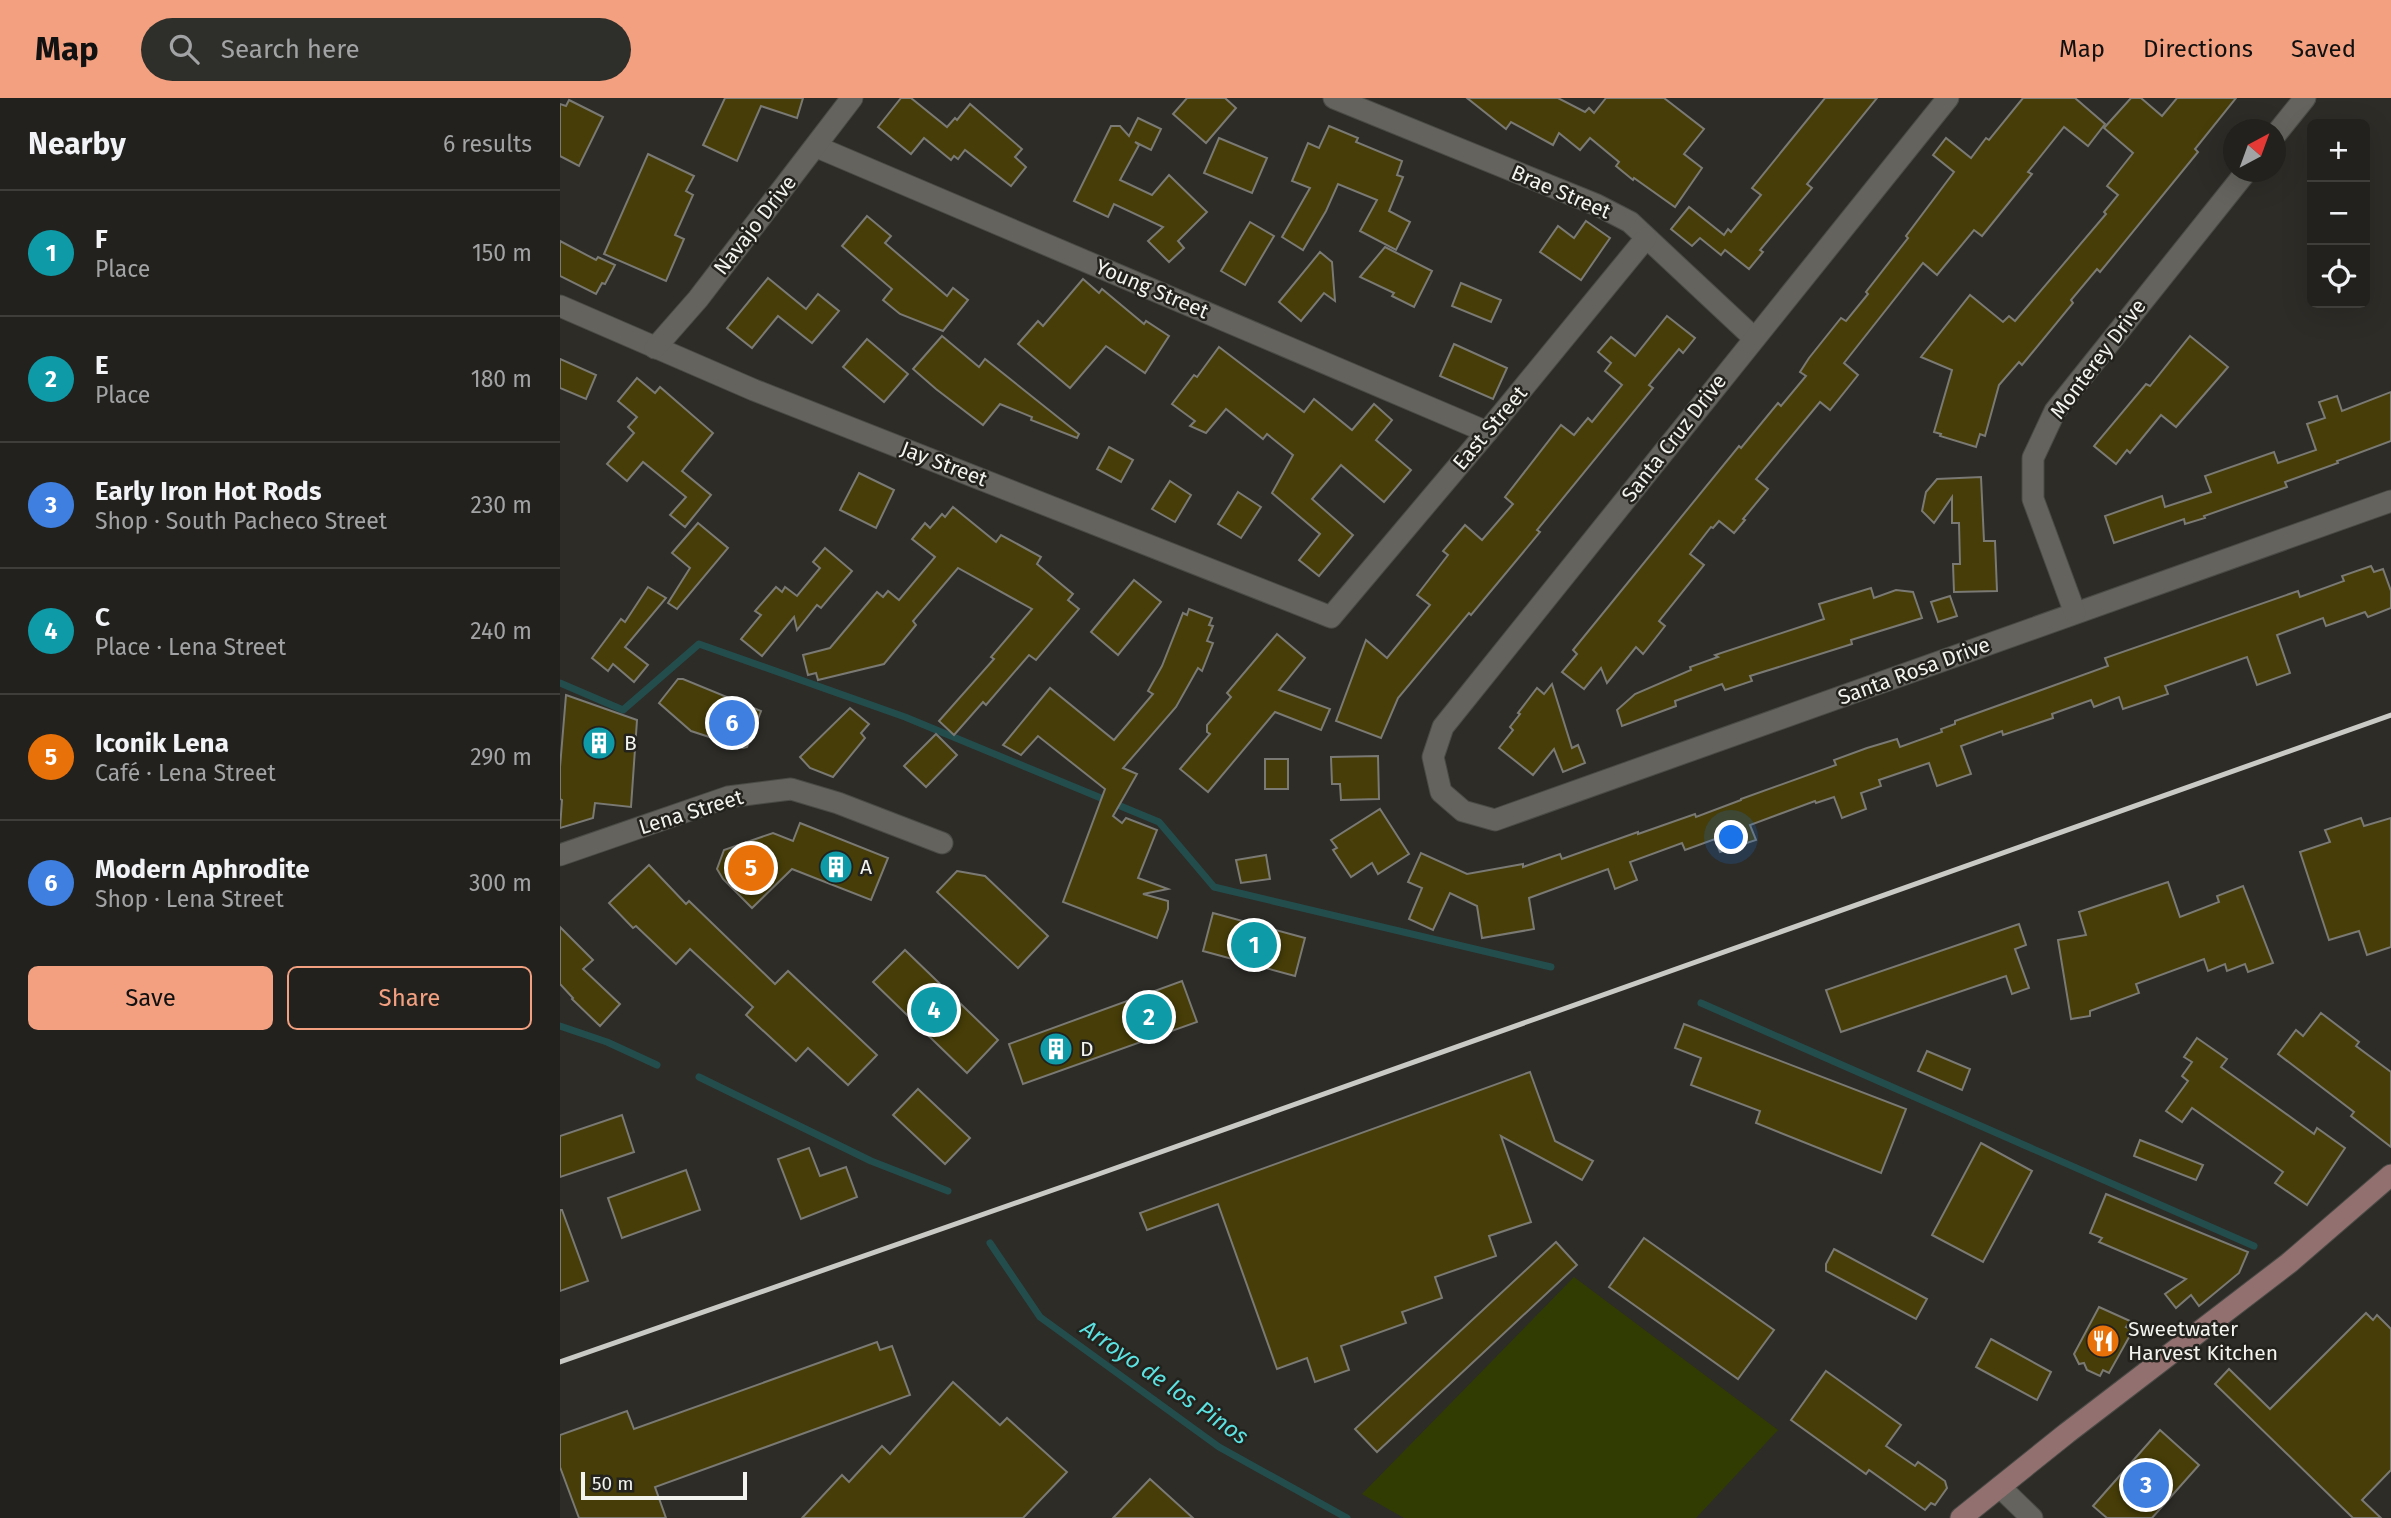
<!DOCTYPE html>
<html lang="en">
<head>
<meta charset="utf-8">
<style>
	:root { --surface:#22211d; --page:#2e2e2a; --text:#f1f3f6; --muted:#a2a3a4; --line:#3f3e3b; --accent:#f2a080 }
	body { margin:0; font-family:"Fira Sans",sans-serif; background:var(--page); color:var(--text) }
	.controls { position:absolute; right:21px; top:21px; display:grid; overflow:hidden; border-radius:10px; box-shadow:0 7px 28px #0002 }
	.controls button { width:63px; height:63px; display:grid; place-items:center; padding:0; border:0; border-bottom:2px solid var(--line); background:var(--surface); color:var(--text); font:35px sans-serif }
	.compass { position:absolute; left:1663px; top:21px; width:63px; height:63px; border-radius:50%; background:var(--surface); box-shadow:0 7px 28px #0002; rotate:41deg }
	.scale { position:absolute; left:21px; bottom:18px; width:166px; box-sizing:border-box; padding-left:7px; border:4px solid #f3f3ef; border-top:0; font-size:19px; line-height:24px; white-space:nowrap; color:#f3f3ef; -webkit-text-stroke:5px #23221d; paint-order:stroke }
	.you { position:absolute; left:1172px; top:740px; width:24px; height:24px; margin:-18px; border:5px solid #fff; border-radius:50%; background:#1a73e8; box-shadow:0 0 0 10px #1a73e833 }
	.badge { display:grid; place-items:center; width:46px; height:46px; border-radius:50%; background:var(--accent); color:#fff; font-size:23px; font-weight:700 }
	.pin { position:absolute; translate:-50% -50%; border:4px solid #fff; box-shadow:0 2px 7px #0006 }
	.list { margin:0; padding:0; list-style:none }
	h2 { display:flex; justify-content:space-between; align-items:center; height:91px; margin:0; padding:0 28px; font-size:30px }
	h2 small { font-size:23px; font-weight:400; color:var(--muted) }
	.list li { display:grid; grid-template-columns:46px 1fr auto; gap:21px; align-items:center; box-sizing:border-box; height:126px; padding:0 28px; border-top:2px solid var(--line) }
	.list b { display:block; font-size:26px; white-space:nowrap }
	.list p { margin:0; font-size:23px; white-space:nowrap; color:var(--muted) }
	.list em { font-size:23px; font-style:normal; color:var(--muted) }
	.actions { display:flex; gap:14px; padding:21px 28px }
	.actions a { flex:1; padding:16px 0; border:2px solid var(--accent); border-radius:10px; text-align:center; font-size:24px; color:var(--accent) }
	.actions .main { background:var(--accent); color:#111 }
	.icon { flex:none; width:38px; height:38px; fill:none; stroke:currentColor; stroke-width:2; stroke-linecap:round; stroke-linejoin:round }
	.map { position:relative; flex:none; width:1831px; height:1420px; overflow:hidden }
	header { display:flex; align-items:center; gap:42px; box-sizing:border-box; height:98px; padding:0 35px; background:var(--accent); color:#111 }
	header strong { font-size:33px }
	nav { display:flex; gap:38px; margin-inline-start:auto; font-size:24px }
	.search { width:490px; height:63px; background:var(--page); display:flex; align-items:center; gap:18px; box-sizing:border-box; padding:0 24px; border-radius:38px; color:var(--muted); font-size:26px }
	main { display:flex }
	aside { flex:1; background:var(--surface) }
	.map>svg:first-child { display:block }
</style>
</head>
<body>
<header>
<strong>Map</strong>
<div class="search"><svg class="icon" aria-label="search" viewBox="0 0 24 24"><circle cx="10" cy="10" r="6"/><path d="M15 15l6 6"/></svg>Search here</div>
<nav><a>Map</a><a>Directions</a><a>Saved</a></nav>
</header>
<main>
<aside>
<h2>Nearby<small>6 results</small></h2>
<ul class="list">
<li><span class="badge" style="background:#0f9aa8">1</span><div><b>F</b><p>Place</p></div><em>150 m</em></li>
<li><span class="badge" style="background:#0f9aa8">2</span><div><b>E</b><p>Place</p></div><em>180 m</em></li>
<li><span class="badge" style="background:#3f7fe0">3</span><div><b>Early Iron Hot Rods</b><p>Shop · South Pacheco Street</p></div><em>230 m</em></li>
<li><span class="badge" style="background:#0f9aa8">4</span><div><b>C</b><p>Place · Lena Street</p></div><em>240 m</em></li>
<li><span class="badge" style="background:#e8710a">5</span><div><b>Iconik Lena</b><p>Café · Lena Street</p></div><em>290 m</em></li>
<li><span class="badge" style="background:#3f7fe0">6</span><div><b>Modern Aphrodite</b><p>Shop · Lena Street</p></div><em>300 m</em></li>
</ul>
<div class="actions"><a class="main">Save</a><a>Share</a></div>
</aside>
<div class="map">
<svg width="1831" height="1420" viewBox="0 0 1831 1420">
	<rect width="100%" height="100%" fill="#2d2c27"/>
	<path fill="#313c02" d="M1014 1179 1218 1332 1136 1420H844L802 1396Z"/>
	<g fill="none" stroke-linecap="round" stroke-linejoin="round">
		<g stroke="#234d4d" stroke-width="7">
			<path d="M0 585 63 612 139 546 345 619 599 724 654 789 991 869"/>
			<path d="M1141 905 1694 1148"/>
			<path d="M0 928 47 944 97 967"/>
			<path d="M139 979 311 1063 388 1093"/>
			<path d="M430 1145 480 1219 659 1349 787 1420"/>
		</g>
	</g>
	<g fill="#463d08" stroke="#7a7973" stroke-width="2">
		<path d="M165 0H243L237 20 201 8 177 63 143 47Z"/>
		<path d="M341 0H351L387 29 395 20 397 22 410 6 462 51 455 59 466 69 451 88 405 52 398 61 394 58 391 62 364 40 351 56 318 29Z"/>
		<path d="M627 0H665L676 10 646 45 613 16Z"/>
		<path d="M907 0H998L1025 14 1029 10 1034 15 1046 0H1104L1144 31 1124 56 1142 70 1115 109 1074 80 1073 82 1056 68 1059 64 1030 40 1020 52 999 35 993 47 951 24 946 31Z"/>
		<path d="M1265 0H1317L1247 86 1252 90 1200 152 1203 154 1189 171 1165 152 1161 157 1140 140 1132 148 1111 131 1129 109 1164 137 1168 131 1171 134 1201 97 1192 90Z"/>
		<path d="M1463 0H1515L1545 26 1528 48 1504 29 1468 74 1472 76 1422 138 1414 132 1377 177 1363 165 1284 265 1298 277 1270 312 1260 304 1196 381 1208 391 1183 421 1185 422 1174 435 1159 423 1153 430 1151 429 1130 456 1144 467 1099 523 1105 528 1083 556 1076 549 1047 585 1041 570 1024 591 1002 574 1017 556 1013 552 1179 348 1181 350 1218 305 1221 308 1246 278 1240 274 1249 260 1281 220 1286 223 1308 196 1306 194 1348 140 1346 138 1394 74 1373 57 1386 40 1411 60 1426 40 1429 42Z"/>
		<path d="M1571 0H1581L1602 18 1617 0H1676L1635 51 1638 54 1540 174 1537 171 1511 202 1513 205 1462 267 1459 264 1439 287 1425 338 1420 336 1416 349 1380 338 1381 336 1374 334 1392 272 1361 259 1410 197 1443 224 1449 218 1455 223 1546 116 1544 114 1558 97 1547 88 1573 55 1544 30Z"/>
		<path d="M9 2 43 19 19 68 0 58V6L6 8Z"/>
		<path d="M578 20 601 31 591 52 575 44 579 47 560 82 592 97 609 77 647 114 618 143 624 150 609 164 588 143 603 129 554 106 548 119 514 103 551 28H560L569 38Z"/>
		<path d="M769 28 798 40 796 44 842 63 837 77 843 79 829 113 850 124 836 152 800 133 817 102 778 86 766 113 743 152 722 139 750 90 732 83 748 45 759 50Z"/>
		<path d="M659 40 707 60 692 95 644 75Z"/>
		<path d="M88 56 134 78 126 93 133 97 115 137 124 141 106 183 44 156Z"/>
		<path d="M307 118 331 138 325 145 387 198 393 190 408 202 383 233 340 216 323 202 332 191 282 148Z"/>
		<path d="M1026 123 1050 140 1021 182 980 154 998 128 1014 140Z"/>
		<path d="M690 124 714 138 685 187 661 173Z"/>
		<path d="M0 143 36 162 38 159 55 167 45 186 42 185 36 196 0 178Z"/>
		<path d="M825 149 872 173 854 209 832 198 834 195 800 179Z"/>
		<path d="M760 154 772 164 775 203 764 195 741 223 719 204Z"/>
		<path d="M208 180 246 211 258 196 279 213 252 245 218 218 192 250 167 230Z"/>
		<path d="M523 181 539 195 542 191 584 226 586 223 609 238 585 275 546 248 510 290 458 246 478 223 483 228Z"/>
		<path d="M901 185 941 202 931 224 892 208Z"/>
		<path d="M1107 218 1135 240 1123 255 1119 251 1089 287 1093 290 977 432 980 434 911 517 909 515 838 600 821 640 776 623 806 542 827 560 870 507 857 497 888 457 883 453 905 427 922 442 953 406 945 399 1001 327 1014 337 1028 320 1032 324 1062 287 1045 273 1051 265 1038 254 1051 239 1075 258Z"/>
		<path d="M382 238 419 269 425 261 519 336 517 340 471 322 472 319 440 306 423 327 376 291 353 271Z"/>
		<path d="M1630 238 1668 269 1616 329 1601 317 1570 355 1567 352 1556 366 1534 348 1586 286 1590 288Z"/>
		<path d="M307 241 348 276 324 304 283 269Z"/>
		<path d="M894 246 947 270 933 301 880 278Z"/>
		<path d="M659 249 744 314 754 301 792 332 814 306 832 322 816 342 851 372 824 404 781 367 752 401 793 437 759 478 739 462 760 436 712 395 733 357 707 336 703 341 666 311 646 335 630 328 635 323 612 306 634 277 637 279Z"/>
		<path d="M0 261 36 277 26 301 0 290Z"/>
		<path d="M77 280 95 295 100 289 153 335 122 373 151 397 125 429 110 417 126 399 83 364 67 383 47 366 74 335 68 329 77 319 58 303Z"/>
		<path d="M1831 294V343L1777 363 1778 365 1725 384 1727 389 1644 418 1645 420 1625 426 1624 421 1554 445 1545 418 1602 398 1605 409 1651 394 1645 378 1714 354 1718 365 1756 352 1747 326 1765 320 1759 304 1777 298 1782 313Z"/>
		<path d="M549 349 573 362 561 384 537 371Z"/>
		<path d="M299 375 334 392 316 430 280 412Z"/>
		<path d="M1421 379 1424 443H1435L1437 493 1394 494 1393 466H1400L1399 425H1392V399L1374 425 1362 413 1366 394 1377 381Z"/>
		<path d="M610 383 631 397 615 424 592 411Z"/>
		<path d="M678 394 701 409 681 440 658 426Z"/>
		<path d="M393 409 436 444 441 437 481 459 477 466 513 496 508 502 519 511 476 562 469 557 426 607 423 604 394 637 379 623 434 561 431 559 472 511 398 470 353 523 356 527 324 566 258 582 256 575 248 577 243 557 270 550 317 494 323 499 328 493 339 502 375 459 352 441 365 425 370 430 382 416 385 419Z"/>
		<path d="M138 425 168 450 117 511 108 505 130 470 112 455Z"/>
		<path d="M265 450 292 473 261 510 257 507 237 532 234 519 202 558 181 541 201 517 195 513 216 489 222 494 225 489 237 498 260 470 253 464Z"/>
		<path d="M1811 468 1814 474 1823 471 1831 493V510L1808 519 1805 514 1766 528 1763 520 1717 537 1730 575 1697 587 1687 559 1605 588 1608 596 1563 611 1559 599 1534 609 1531 602 1492 616 1493 620 1443 637 1442 633 1401 648 1411 676 1377 688 1369 665 1319 682 1321 688 1301 695 1306 711 1282 720 1274 699 1256 705 1255 703 1190 727 1196 742 1160 754 1155 741 1125 752 1122 745 1070 764 1077 782 1055 791 1048 771 969 800 974 831 922 840 917 808 890 795 873 832 849 821 862 790 848 784 861 755 907 776 963 766V769L1000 756 1002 761 1078 734V736L1135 716 1136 719 1181 702V701L1276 667 1274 662 1307 650 1337 641 1340 649 1382 634 1381 631 1395 626V623L1548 568 1545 560 1738 493 1740 499 1784 483 1782 478Z"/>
		<path d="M574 482 601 504 558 557 531 534Z"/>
		<path d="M88 489 106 500 65 549 88 567 74 584 53 566 48 573 32 560 61 521 65 524Z"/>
		<path d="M1311 490 1314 500 1336 492 1353 494 1362 520 1291 542 1292 546 1190 578 1192 583 1165 592 1162 586 1115 603 1116 608 1062 628 1057 612 1075 596 1131 572 1130 569 1158 559 1155 557 1264 521 1259 506Z"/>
		<path d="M1390 498 1397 518 1378 524 1371 504Z"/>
		<path d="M629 511 652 520 649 527 653 528 647 543 653 545 642 573 638 570 616 609 563 670 577 676 553 718 562 725 566 720 597 732 578 780 608 791 583 796 608 803V811L597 840 503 804 545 691 478 638 461 657 443 647 490 590 554 642 593 596 588 593 602 568 623 515 627 517Z"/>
		<path d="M717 536 745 560 719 592 770 611 761 632 715 614 648 694 620 671 650 636 647 634V627L671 599 667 595Z"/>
		<path d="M118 581H123L201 613 187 649 183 650 131 633 99 605Z"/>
		<path d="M992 586 1012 650 1018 647 1025 665 1003 674 994 651 973 677 939 650 953 632 950 629 960 616 958 615 977 590 984 596Z"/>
		<path d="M6 597 77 622 71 709 35 705 33 720 0 730 2 702 0 701V669Z"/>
		<path d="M290 610 309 626 301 635 305 640 273 679 250 670 240 659Z"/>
		<path d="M376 636 397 657 366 689 344 668Z"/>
		<path d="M818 658 819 701 781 702 780 686H772L771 659Z"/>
		<rect x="705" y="661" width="23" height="30"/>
		<path d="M820 711 849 756 818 776 812 765 791 779 773 752 777 750 771 742Z"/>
		<path d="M1801 720 1804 728 1831 720V849L1807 857 1799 833 1769 842 1740 754 1770 744 1765 732Z"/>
		<path d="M240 725 328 760 311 802 232 771 192 810 163 781 157 771 164 752 213 735 233 743Z"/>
		<path d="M706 757 710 781 681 785 676 762Z"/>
		<path d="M89 767 126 806 129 803 215 886 228 873 317 957 288 987 248 950 236 963 186 917 193 909 130 851 116 866 76 828 73 830 49 805Z"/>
		<path d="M397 773 425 778 488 838 458 870 377 794Z"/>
		<path d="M1608 784 1620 819 1659 804 1657 798 1683 788 1713 865 1688 874 1685 866 1667 873 1665 866 1648 873 1644 861 1576 886 1579 895 1530 913V918L1511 921 1498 842 1526 837 1519 814Z"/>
		<path d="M653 815 745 840 735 878 643 853Z"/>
		<path d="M1459 826 1466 847 1455 851 1469 890 1452 896 1446 878 1281 934 1266 892Z"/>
		<path d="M0 829 33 862 23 871 60 906 40 928 12 901 13 900 0 886Z"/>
		<path d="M345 852 438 942 407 975 313 884Z"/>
		<path d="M622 883 637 924 463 986 449 946Z"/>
		<path d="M1761 915 1799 944 1796 948 1831 974V1049L1791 1018 1794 1014 1718 956 1736 932 1743 938Z"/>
		<path d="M1124 926 1346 1011 1321 1075 1196 1025 1200 1013 1131 987 1141 960 1115 950Z"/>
		<path d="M1637 940 1667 961 1661 969 1754 1036 1757 1030 1785 1050 1747 1107 1715 1085 1723 1074 1632 1010 1622 1024 1606 1013 1628 983 1622 978 1632 964 1624 959Z"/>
		<path d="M1367 953 1410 971 1402 992 1358 973Z"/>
		<path d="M970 974 995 1043 1033 1063 1022 1082 941 1038 971 1124 929 1138 936 1158 875 1179 882 1200 842 1214 846 1225 781 1248 789 1272 755 1284 747 1260 717 1271 658 1106 587 1132 580 1115Z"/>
		<path d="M358 991 410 1040 385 1066 333 1017Z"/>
		<path d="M62 1017 74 1054 0 1079V1038Z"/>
		<path d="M1580 1042 1643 1067 1636 1082 1574 1058Z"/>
		<path d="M1421 1045 1472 1073 1423 1164 1372 1137Z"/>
		<path d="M249 1050 260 1078 286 1069 297 1099 241 1121 218 1061Z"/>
		<path d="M126 1072 140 1112 62 1140 48 1100Z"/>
		<path d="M1546 1096 1688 1154 1679 1175 1639 1208 1631 1197 1616 1210 1605 1196 1626 1181 1539 1144 1542 1140 1530 1135Z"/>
		<path d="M0 1112H2L28 1183 0 1193Z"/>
		<path d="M1084 1140 1214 1232 1178 1281 1049 1189Z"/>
		<path d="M996 1144 1017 1167 817 1354 795 1331Z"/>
		<path d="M1274 1151 1367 1201 1356 1221 1266 1173V1166Z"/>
		<path d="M1539 1209 1570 1223 1566 1229 1573 1232 1549 1275 1543 1272 1540 1278 1527 1272 1524 1265 1519 1266 1514 1256Z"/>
		<path d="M1806 1215 1813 1222 1817 1217 1831 1231V1372L1802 1402 1821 1420H1793L1655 1286 1669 1271 1710 1311Z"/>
		<path d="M1431 1241 1491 1274 1477 1302 1416 1269Z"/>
		<path d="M317 1244 320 1252 332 1248 350 1297 95 1389 106 1420H19L0 1369V1337L67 1313 74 1331Z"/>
		<path d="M1266 1273 1341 1327 1326 1348 1355 1368 1358 1364 1385 1383 1387 1390 1375 1407 1371 1405 1365 1412 1309 1372 1306 1376 1231 1322Z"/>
		<path d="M393 1284 440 1327 447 1320 507 1374 463 1420H242L282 1377 289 1384 322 1348 330 1356Z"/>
		<path d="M1600 1332 1639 1367 1592 1420H1547L1533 1408Z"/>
		<path d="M590 1381 633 1420H553Z"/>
	</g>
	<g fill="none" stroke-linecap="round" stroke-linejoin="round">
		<defs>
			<g id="street">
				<path d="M774 0 1037 107 1070 124 1194 240"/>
				<path d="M1388 0 883 629 873 659 881 694 903 713 935 722 1831 403"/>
				<path d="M1716 36 1745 0"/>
				<path d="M257 49 927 334"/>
				<path d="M0 208 194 292 771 519 927 334 1086 140"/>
				<path d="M95 250 138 201 292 0"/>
				<path d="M1515 515 1473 401V360L1495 313 1686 74"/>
				<path d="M0 757 168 699 231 691 278 705 382 745"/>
				<path d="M1440 1389 1472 1420"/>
			</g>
			<path id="secondary" d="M1401 1420 1507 1335 1729 1165 1831 1077"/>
		</defs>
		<use href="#street" stroke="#4a4a46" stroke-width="23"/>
		<use href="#secondary" stroke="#4a4a46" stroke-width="23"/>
		<use href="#street" stroke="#64635d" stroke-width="21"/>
		<use href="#secondary" stroke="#91706f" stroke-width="21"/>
		<path stroke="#c9c9c5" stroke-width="5" d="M0 1264 536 1077 1831 617"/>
	</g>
	<defs>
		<symbol id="building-disc" viewBox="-11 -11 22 22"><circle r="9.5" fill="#0f9aa8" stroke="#23221d"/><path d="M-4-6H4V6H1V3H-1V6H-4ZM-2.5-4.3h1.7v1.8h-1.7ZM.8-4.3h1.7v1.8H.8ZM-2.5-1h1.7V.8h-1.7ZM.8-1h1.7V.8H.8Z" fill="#fff"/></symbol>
		<symbol id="restaurant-disc" viewBox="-11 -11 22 22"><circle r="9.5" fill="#e8710a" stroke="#23221d"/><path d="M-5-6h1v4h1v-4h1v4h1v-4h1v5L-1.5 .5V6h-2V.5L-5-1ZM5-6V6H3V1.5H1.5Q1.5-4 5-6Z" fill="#fff"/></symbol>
	</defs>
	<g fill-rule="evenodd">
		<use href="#building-disc" x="20" y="626" width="38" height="38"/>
		<use href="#building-disc" x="257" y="750" width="38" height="38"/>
		<use href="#building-disc" x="477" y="932" width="38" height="38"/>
		<use href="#restaurant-disc" x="1524" y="1224" width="38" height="38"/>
	</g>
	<g text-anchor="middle" stroke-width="5" stroke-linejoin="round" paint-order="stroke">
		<g font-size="21" fill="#f3f3ef" stroke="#23221d">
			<text transform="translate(1001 94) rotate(23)" y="7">Brae Street</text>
			<text transform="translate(195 127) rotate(-52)" y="7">Navajo Drive</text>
			<text transform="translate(592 191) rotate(23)" y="7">Young Street</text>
			<text transform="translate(1538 261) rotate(-53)" y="7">Monterey Drive</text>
			<text transform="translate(930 330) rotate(-50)" y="7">East Street</text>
			<text transform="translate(1114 340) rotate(-52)" y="7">Santa Cruz Drive</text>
			<text transform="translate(384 366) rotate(21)" y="7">Jay Street</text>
			<text transform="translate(1354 573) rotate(-20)" y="7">Santa Rosa Drive</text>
			<text transform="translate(131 714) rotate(-17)" y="7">Lena Street</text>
		</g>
		<g font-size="21" fill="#f3f3ef" stroke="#23221d" text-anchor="start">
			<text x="64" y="652">B</text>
			<text x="300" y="776">A</text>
			<text x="520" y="958">D</text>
			<text x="1568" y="1238">Sweetwater<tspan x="1568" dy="24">Harvest Kitchen</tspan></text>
		</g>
		<g font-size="23" font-style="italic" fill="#5be3e3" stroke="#23221d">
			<text transform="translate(605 1284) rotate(35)" y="8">Arroyo de los Pinos</text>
		</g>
	</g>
</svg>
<div class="controls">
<button>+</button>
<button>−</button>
<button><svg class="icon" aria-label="locate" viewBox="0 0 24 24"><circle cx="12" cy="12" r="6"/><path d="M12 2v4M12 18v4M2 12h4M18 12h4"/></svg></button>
</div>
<svg class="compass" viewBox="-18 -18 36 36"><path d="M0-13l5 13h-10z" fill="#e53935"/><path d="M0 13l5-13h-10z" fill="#a2a3a4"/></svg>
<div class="scale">50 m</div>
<div class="you"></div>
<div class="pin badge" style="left:694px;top:847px;background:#0f9aa8">1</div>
<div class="pin badge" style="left:589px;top:919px;background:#0f9aa8">2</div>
<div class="pin badge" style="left:1586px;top:1387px;background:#3f7fe0">3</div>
<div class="pin badge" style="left:374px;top:912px;background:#0f9aa8">4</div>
<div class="pin badge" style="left:191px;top:770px;background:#e8710a">5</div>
<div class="pin badge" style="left:172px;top:625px;background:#3f7fe0">6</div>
</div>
</main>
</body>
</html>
